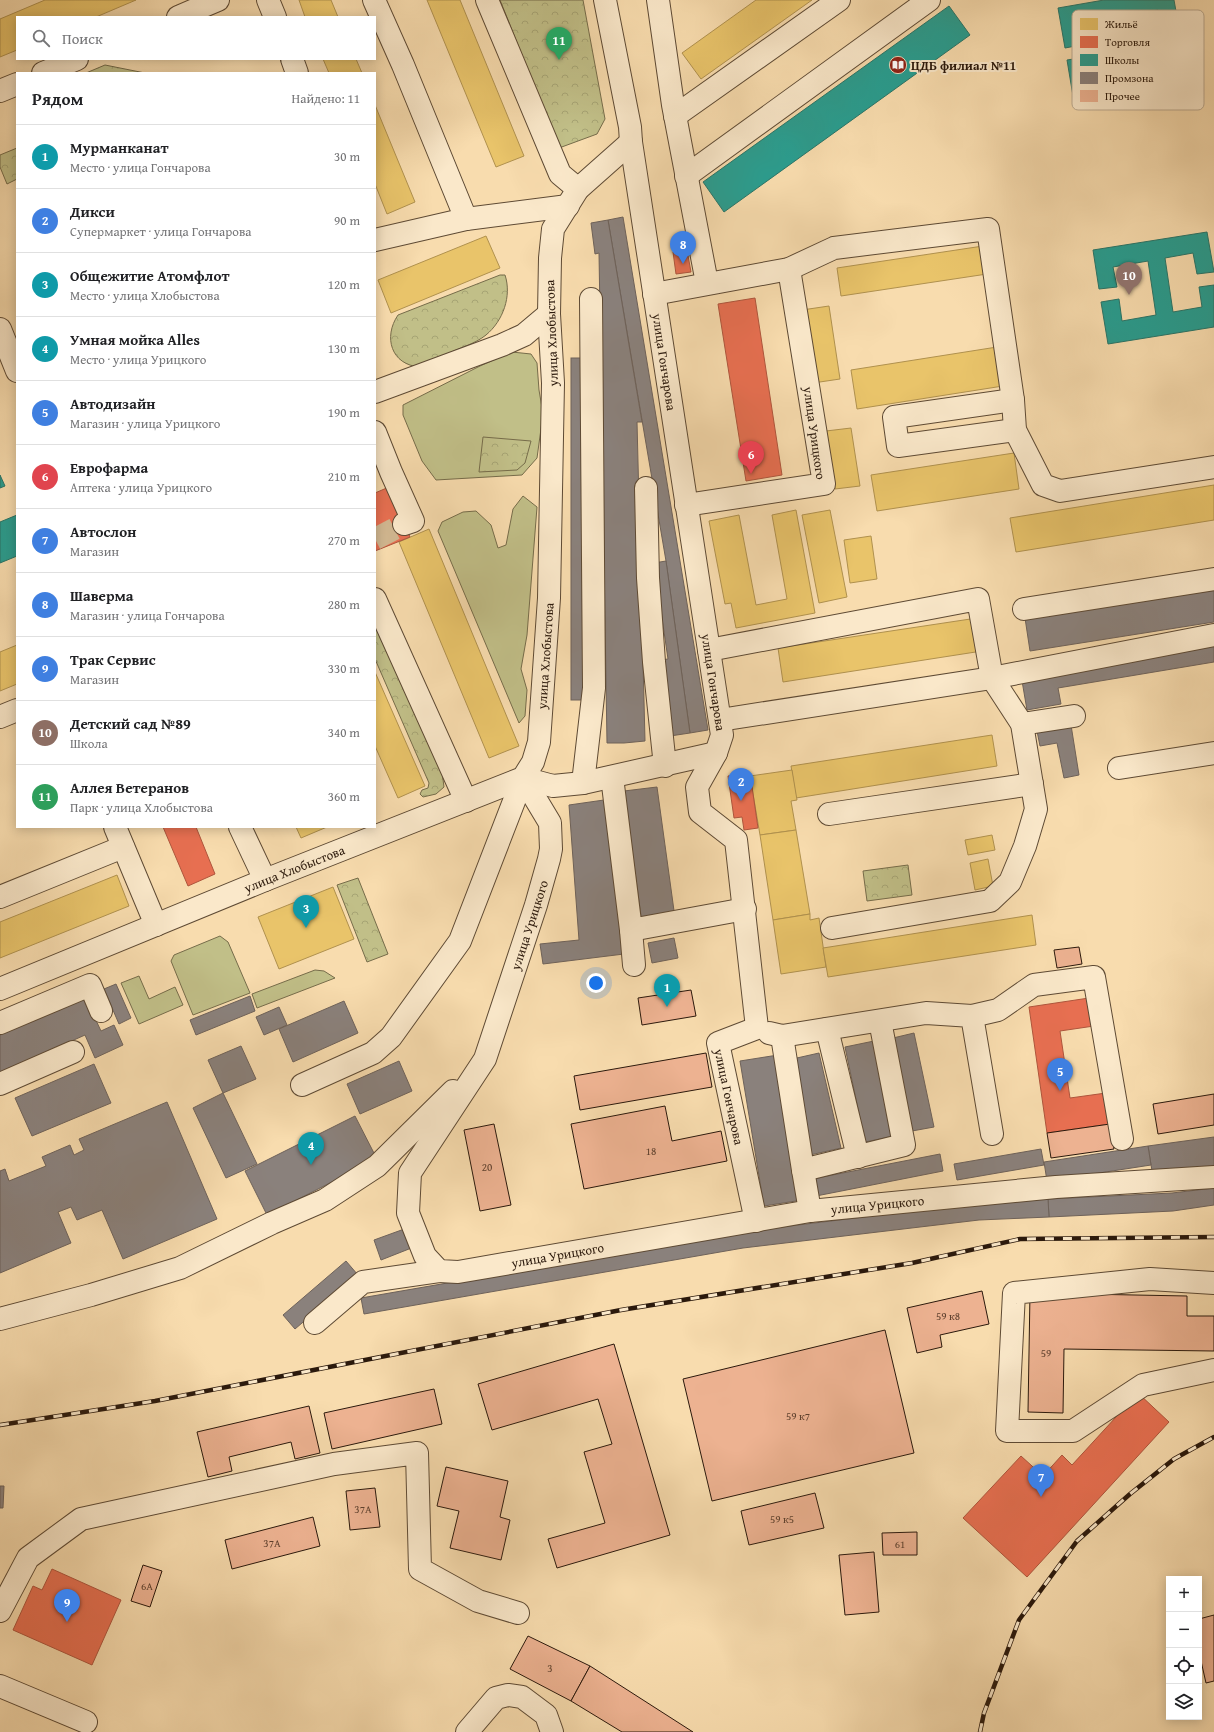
<!DOCTYPE html>
<html lang="ru">
<head>
<meta charset="utf-8">
<style>
	:root { --surface:#fff; --page:#f2f2f2; --text:#202124; --muted:#757577; --line:#e0e0e0; --accent:#2563eb }
	body { margin:0; font-family:"Gentium Book Plus",serif; background:var(--page); color:var(--text) }
	.controls { position:absolute; right:12px; bottom:12px; display:grid; overflow:hidden; border-radius:0px; box-shadow:0 2px 10px #0003 }
	.controls button { width:36px; height:36px; display:grid; place-items:center; padding:0; border:0; border-bottom:1px solid var(--line); background:var(--surface); color:var(--text); font:20px sans-serif }
	.you { position:absolute; left:596px; top:983px; width:14px; height:14px; margin:-10px; border:3px solid #fff; border-radius:50%; background:#1a73e8; box-shadow:0 0 0 6px #1a73e833 }
	.badge { display:grid; place-items:center; width:26px; height:26px; border-radius:50%; background:var(--accent); color:#fff; font-size:13px; font-weight:700 }
	.pin { position:absolute; translate:-50% -33px; filter:drop-shadow(0 1px 2px #0008) }
	.pin::after { content:''; position:absolute; top:21px; width:14px; height:12px; background:inherit; clip-path:polygon(0 0,100% 0,50% 100%) }
	.list { margin:0; padding:0; list-style:none }
	h2 { display:flex; justify-content:space-between; align-items:center; height:52px; margin:0; padding:0 16px; font-size:17px }
	h2 small { font-size:13px; font-weight:400; color:var(--muted) }
	.list li { display:grid; grid-template-columns:26px 1fr auto; gap:12px; align-items:center; box-sizing:border-box; height:64px; padding:0 16px; border-top:1px solid var(--line) }
	.list b { display:block; font-size:15px; white-space:nowrap }
	.list p { margin:0; font-size:13px; white-space:nowrap; color:var(--muted) }
	.list em { font-size:13px; font-style:normal; color:var(--muted) }
	.icon { flex:none; width:22px; height:22px; fill:none; stroke:currentColor; stroke-width:2; stroke-linecap:round; stroke-linejoin:round }
	.map { position:relative; flex:none; width:1214px; height:1732px; overflow:hidden }
	.search { position:absolute; background:var(--surface); box-shadow:0 2px 10px #0003; left:16px; top:16px; width:360px; height:44px; display:flex; align-items:center; gap:10px; box-sizing:border-box; padding:0 14px; border-radius:0px; color:var(--muted); font-size:15px }
	.panel { position:absolute; background:var(--surface); box-shadow:0 2px 10px #0003; left:16px; top:72px; width:360px; height:756px; border-radius:0px }
	.map>svg:first-child { display:block }
</style>
</head>
<body>
<div class="map">
<svg width="1214" height="1732" viewBox="0 0 1214 1732">
	<defs>
		<pattern id="forest-crowns" width="20" height="18" patternUnits="userSpaceOnUse"><rect width="20" height="18" fill="#c1bf88"/><path d="M2 6a3 3 0 1 1 6 0M12 15a3 3 0 1 1 6 0" fill="none" stroke="#a6a474"/></pattern>
	</defs>
	<rect width="100%" height="100%" fill="#f8dcae"/>
	<filter id="stains"><feTurbulence type="fractalNoise" baseFrequency=".005" numOctaves="4"/><feColorMatrix values="0 0 0 0 .2 0 0 0 0 .09 0 0 0 0 .02 0 0 0 .5 -.17"/></filter>
	<radialGradient id="worn" r=".72"><stop offset=".6" stop-color="#630" stop-opacity="0"/><stop offset="1" stop-color="#630" stop-opacity=".3"/></radialGradient>
	<g fill="#c1bf88" stroke="#766c4a">
		<path d="M512 352 531 354 537 363 539 390 543 414 537 458 522 475 436 480 422 461 403 415V405L480 366Z"/>
		<path d="M523 496 537 507 527 635 521 669 527 690 525 716 519 723 438 531 442 522 463 512 476 511 491 525 498 548 506 545 513 509Z"/>
		<path d="M220 936 228 942 250 993 193 1015 171 961 174 955Z"/>
		<path d="M315 970 324 971 335 978 257 1008 252 994Z"/>
		<path d="M139 976 149 999 175 987 183 1005 139 1024 121 983Z"/>
	</g>
	<g fill="url(#forest-crowns)" stroke="#766c4a">
		<path d="M500 0H583L605 119 597 134 559 148Z"/>
		<path d="M105 65 145 73H86Z"/>
		<path d="M17 148V179L7 184 0 167V155Z"/>
		<path d="M500 275H505C512 296 503 321 486 335 475 344 459 348 447 354 441 357 426 367 420 367 391 365 383 337 398 315Z"/>
		<path d="M483 437 531 441 525 463 517 470 479 472Z"/>
		<path d="M375 615 442 772 444 787 436 794 423 797 420 794 422 790 428 788 429 783 375 659Z"/>
		<path d="M908 865 912 895 867 901 863 871Z"/>
		<path d="M358 878 388 954 367 962 337 885Z"/>
	</g>
	<g fill="#e9c46a" stroke="#b0914e">
		<path d="M45 0H136L96 17H17V50L0 57V19Z"/>
		<path d="M299 0H331L338 17H305Z"/>
		<path d="M427 0H460L524 156 496 167Z"/>
		<path d="M756 0H812L701 79 682 53Z"/>
		<path d="M323 59H356L362 73H329Z"/>
		<path d="M375 105 415 202 387 214 375 184Z"/>
		<path d="M486 236 500 268 391 313 378 280Z"/>
		<path d="M983 246 987 274 841 296 837 268Z"/>
		<path d="M829 306 840 379 813 383 802 310Z"/>
		<path d="M997 347 1003 386 857 409 851 370Z"/>
		<path d="M851 428 860 486 835 489 826 431Z"/>
		<path d="M1014 453 1019 489 877 511 871 475Z"/>
		<path d="M1214 485V520L1016 552 1010 518Z"/>
		<path d="M796 510 815 613 736 628 731 603 725 604 709 521 739 515 756 605 787 599 772 515Z"/>
		<path d="M830 510 847 597 819 603 802 515Z"/>
		<path d="M429 529 519 746 489 758 399 542Z"/>
		<path d="M871 536 877 579 850 583 844 540Z"/>
		<path d="M977 618 982 651 783 682 778 648Z"/>
		<path d="M17 645V684L0 691V652Z"/>
		<path d="M375 672 425 786 398 798 375 746Z"/>
		<path d="M992 735 997 766 796 798 791 766Z"/>
		<path d="M792 770 797 800 791 801 796 830 760 835 750 776Z"/>
		<path d="M296 827H327L301 838Z"/>
		<path d="M796 830 810 914 773 920 760 835Z"/>
		<path d="M992 835 995 850 968 855 965 840Z"/>
		<path d="M988 859 993 886 975 890 970 863Z"/>
		<path d="M117 875 129 906 0 958V922Z"/>
		<path d="M333 887 354 939 279 969 258 917Z"/>
		<path d="M810 914V920L819 918 826 967 781 974 773 920Z"/>
		<path d="M1032 915 1036 945 828 977 823 948Z"/>
	</g>
	<g fill="#e76f51" stroke="#af553c">
		<path d="M687 250 691 272 676 274 673 252Z"/>
		<path d="M755 298 782 475 746 481 718 304Z"/>
		<path d="M389 487 410 537 375 551V493Z"/>
		<path d="M750 773 758 828 744 830 742 817 734 818 728 776Z"/>
		<path d="M163 827H196L215 874 188 886Z"/>
		<path d="M1089 998 1094 1026 1060 1031 1070 1098 1106 1093 1110 1124 1047 1133 1029 1007Z"/>
		<path d="M1138 1393 1169 1422 1027 1577 963 1518 1021 1456 1043 1476 1062 1455 1072 1465Z"/>
		<path d="M52 1569 121 1600 92 1665 13 1630 33 1586 42 1590Z"/>
	</g>
	<g fill="#2a9d8f" stroke="#2a7568">
		<path d="M1104 0H1174L1179 28 1162 30 1158 10 1130 15 1139 68 1168 63 1165 43 1181 40 1189 82 1074 102 1067 60 1086 57 1089 78 1122 72 1113 19 1078 25 1081 45 1065 48 1058 8Z"/>
		<path d="M949 6 970 35 724 212 703 182Z"/>
		<path d="M1207 232 1214 272 1197 274 1193 253 1165 258 1173 312 1202 307 1199 287 1214 285V327L1108 344 1101 302 1119 299 1122 321 1156 315 1148 261 1113 267 1117 287 1099 289 1093 250Z"/>
		<path d="M0 475 5 486 0 488Z"/>
		<path d="M17 515V556L0 563V522Z"/>
	</g>
	<g fill="#8a817c" stroke="#6e625a">
		<path d="M623 217 708 730 690 733 666 561 608 220Z"/>
		<path d="M608 220 642 422H637L645 741 624 743H607L599 253 595 254 591 223Z"/>
		<rect x="571" y="358" width="14" height="342"/>
		<path d="M666 561 690 733 670 736 661 660 668 659 654 563Z"/>
		<path d="M1214 589V622L1030 651 1025 618Z"/>
		<path d="M1214 643V662L1058 688 1061 704 1027 710 1021 675Z"/>
		<path d="M1071 725 1079 775 1064 778 1057 743 1040 746 1037 731Z"/>
		<path d="M657 787 675 918 642 923 624 791Z"/>
		<path d="M604 800 624 954 543 964 540 944 579 940 569 805Z"/>
		<path d="M674 938 678 958 652 963 648 943Z"/>
		<path d="M116 984 131 1018 119 1024 104 989Z"/>
		<path d="M250 996 255 1011 196 1035 190 1020Z"/>
		<path d="M85 997 101 1031 114 1025 123 1045 95 1058 85 1035 0 1073V1035Z"/>
		<path d="M344 1001 358 1033 293 1062 279 1029Z"/>
		<path d="M279 1007 287 1025 264 1035 256 1017Z"/>
		<path d="M914 1033 934 1127 912 1131 893 1038Z"/>
		<path d="M874 1041 894 1136 865 1142 845 1047Z"/>
		<path d="M241 1046 256 1079 223 1093 208 1060Z"/>
		<path d="M819 1053 841 1148 810 1155 788 1060Z"/>
		<path d="M778 1055 802 1200 764 1206 740 1061Z"/>
		<path d="M399 1061 412 1091 360 1114 347 1084Z"/>
		<path d="M94 1064 111 1103 32 1136 15 1098Z"/>
		<path d="M223 1093 257 1164 226 1178 193 1108Z"/>
		<path d="M167 1102 217 1219 123 1259 102 1210 77 1220 71 1207 58 1212 71 1243 0 1273V1171L5 1169 9 1181 46 1166 42 1157 70 1145 74 1155 84 1150 79 1139Z"/>
		<path d="M355 1116 377 1159 267 1215 245 1171Z"/>
		<path d="M1214 1137V1168L1153 1177 1148 1146Z"/>
		<path d="M1148 1146 1151 1165 1047 1181 1044 1162Z"/>
		<path d="M1041 1149 1044 1165 957 1180 954 1164Z"/>
		<path d="M940 1154 943 1171 816 1196 812 1179Z"/>
		<path d="M1214 1188V1205L1173 1211 1049 1217 1048 1199 1172 1193Z"/>
		<path d="M1048 1199 1049 1217 979 1220 743 1248 364 1314 361 1298 741 1232 978 1203Z"/>
		<path d="M407 1228 414 1247 381 1260 374 1240Z"/>
		<path d="M346 1261 358 1275 295 1329 283 1315Z"/>
		<path d="M0 1486H4L3 1508H0Z"/>
	</g>
	<g fill="#edb291" stroke="#2b190c">
		<path d="M1079 947 1082 964 1057 968 1054 950Z"/>
		<path d="M691 990 696 1016 642 1025 638 998Z"/>
		<path d="M706 1053 712 1087 580 1110 574 1076Z"/>
		<path d="M1214 1094V1125L1158 1134 1153 1104Z"/>
		<path d="M665 1106 672 1141 721 1131 727 1161 584 1189 571 1124Z"/>
		<path d="M494 1124 511 1205 480 1211 464 1130Z"/>
		<path d="M1110 1124 1114 1149 1051 1158 1047 1133Z"/>
		<path d="M982 1291 989 1324 940 1335 942 1347 917 1353 907 1308Z"/>
		<path d="M1030 1293 1187 1296V1316H1214V1351L1064 1349 1063 1413 1028 1412Z"/>
		<path d="M885 1330 914 1453 712 1501 683 1379Z"/>
		<path d="M614 1344 670 1535 557 1568 548 1539 605 1523 584 1452 612 1444 598 1399 492 1430 478 1384Z"/>
		<path d="M434 1389 442 1424 332 1449 324 1413Z"/>
		<path d="M309 1406 320 1453 295 1459 291 1442 229 1457 232 1471 208 1477 197 1432Z"/>
		<path d="M446 1467 508 1481 500 1517 510 1520 501 1560 450 1548 459 1511 437 1506Z"/>
		<path d="M375 1488 380 1527 350 1530 346 1491Z"/>
		<path d="M815 1493 824 1528 749 1545 741 1511Z"/>
		<path d="M313 1517 320 1546 232 1569 225 1540Z"/>
		<path d="M917 1532V1555H883L882 1533Z"/>
		<path d="M874 1552 879 1612 845 1615 839 1555Z"/>
		<path d="M143 1565 162 1571 150 1607 131 1601Z"/>
		<path d="M1214 1615V1681L1206 1683 1199 1652V1619Z"/>
		<path d="M528 1636 590 1666 571 1701 510 1669Z"/>
		<path d="M590 1666 693 1732H622L571 1701Z"/>
	</g>
	<g fill="none" stroke-linecap="round" stroke-linejoin="round">
		<path stroke="#cfb58e" stroke-width="22" stroke-dasharray="22 11" stroke-linecap="butt" d="M375 539 404 524"/>
		<defs>
			<g id="minor">
				<path d="M268 0 275 17"/>
				<path d="M374 0 403 65 466 219"/>
				<path d="M487 0 560 174 578 189"/>
				<path id="s1" d="M605 0 630 127 631 142 722 735 716 753 697 787 700 812 736 840 757 1028 718 1043 756 1221"/>
				<path d="M658 0 673 105 707 283"/>
				<path d="M178 17 218 0"/>
				<path d="M292 59 297 73"/>
				<path d="M43 73 77 59"/>
				<path d="M0 91 17 84"/>
				<path d="M675 116 839 0"/>
				<path d="M686 176 929 0"/>
				<path d="M375 240 466 219 568 206"/>
				<path d="M654 294 789 269 834 248 988 229 1013 400 1015 430 1043 485 1060 491 1214 467"/>
				<path d="M0 329 17 371"/>
				<path d="M375 392 502 345 524 335 549 314"/>
				<path d="M1013 400 894 417 898 446 1015 430"/>
				<path d="M375 432 391 472 413 521 404 524"/>
				<path d="M646 488 648 578 654 662 665 766"/>
				<path d="M686 505 824 484 789 269"/>
				<path d="M375 599 466 801"/>
				<path d="M1024 609 1214 579"/>
				<path d="M709 650 978 599 992 678 1022 724 1036 809 1025 846 1010 882 990 901 832 928"/>
				<path d="M0 717 17 710"/>
				<path d="M720 720 992 678 1214 635"/>
				<path d="M1022 724 1074 716"/>
				<path d="M1119 768 1214 753"/>
				<path d="M612 777 631 930 745 909"/>
				<path id="s2" d="M523 778 550 823 551 849 549 859 536 905 485 1059 410 1173 408 1213 425 1256 439 1271 458 1272 810 1211 1056 1187 1214 1177"/>
				<path d="M523 778 553 786 583 783 716 753"/>
				<path d="M583 783 594 688 591 299"/>
				<path d="M829 814 1032 784"/>
				<path d="M115 827 156 925"/>
				<path d="M240 827 265 880"/>
				<path d="M0 897 123 847"/>
				<path d="M631 930 634 965"/>
				<path id="s3" d="M0 989 265 880 523 778 533 762 539 742 549 598 553 383 549 314 550 258 553 229 578 189 631 142"/>
				<path d="M972 1016 998 1010 1034 985 1094 977 1122 1139"/>
				<path d="M0 1023 90 985 101 1011"/>
				<path d="M827 1029 858 1157"/>
				<path d="M769 1033 782 1036 926 1013 972 1016 992 1134"/>
				<path d="M782 1036 803 1170 904 1145 880 1021"/>
				<path d="M0 1084 73 1052"/>
				<path d="M302 1085 373 1053 391 1037 460 941 523 778"/>
				<path d="M803 1170 810 1211"/>
				<path d="M1214 1283 1150 1279 1014 1293 1007 1431H1073L1143 1385 1214 1370"/>
				<path d="M0 1319 91 1295 180 1268 272 1223 325 1200 377 1166 453 1091"/>
				<path d="M315 1323 363 1282 439 1271"/>
				<path d="M0 1611 28 1558 81 1519 334 1464 417 1453 420 1569 478 1601 518 1613"/>
				<path d="M0 1686 86 1722"/>
				<path d="M467 1732 496 1698 508 1695 522 1697 546 1715 552 1732"/>
			</g>
		</defs>
		<use href="#minor" stroke="#5e4a34" stroke-width="24"/>
		<use href="#minor" stroke="#fae8ca" stroke-width="22"/>
		<defs>
			<g id="rail">
				<path d="M0 1425 155 1401 621 1310 912 1263 1020 1239 1214 1237"/>
				<path d="M980 1732 984 1713 1019 1620 1077 1541 1130 1494 1174 1459 1214 1437"/>
			</g>
		</defs>
		<use href="#rail" stroke="#2b190c" stroke-width="4.5"/>
		<use href="#rail" stroke="#fae8ca" stroke-width="3" stroke-dasharray="9" stroke-linecap="butt"/>
	</g>
	<defs>
		<symbol id="library-disc" viewBox="-11 -11 22 22"><circle r="9.5" fill="#8f2418" stroke="#fae8ca"/><path d="M-6-4Q-3-5.5-.7-3.5V5Q-3 3-6 4ZM6-4Q3-5.5 .7-3.5V5Q3 3 6 4Z" fill="#fff"/></symbol>
	</defs>
	<g fill-rule="evenodd">
		<use href="#library-disc" x="888" y="55" width="20" height="20"/>
	</g>
	<g text-anchor="middle" stroke-width="4" stroke-linejoin="round" paint-order="stroke">
		<g font-size="11" fill="#5c3f2d">
			<text x="651" y="1155">18</text>
			<text x="487" y="1171">20</text>
			<text x="948" y="1320">59 к8</text>
			<text x="1046" y="1357">59</text>
			<text x="798" y="1420">59 к7</text>
			<text x="363" y="1513">37А</text>
			<text x="782" y="1523">59 к5</text>
			<text x="272" y="1547">37А</text>
			<text x="900" y="1548">61</text>
			<text x="147" y="1590">6А</text>
			<text x="550" y="1672">3</text>
		</g>
		<g font-size="13" font-weight="bold" fill="#2b190c" stroke="#fae8ca" text-anchor="start">
			<text x="911" y="70">ЦДБ филиал №11</text>
		</g>
		<g font-size="13" fill="#2b190c" stroke="#fae8ca">
			<text transform="translate(551 333) rotate(-92)" y="5">улица Хлобыстова</text>
			<text dy="5" stroke="none"><textPath href="#s1" startOffset="367">улица Гончарова</textPath></text>
			<text transform="translate(815 433) rotate(82)" y="5">улица Урицкого</text>
			<text dy="5" stroke="none"><textPath href="#s3" startOffset="690">улица Хлобыстова</textPath></text>
			<text dy="5" stroke="none"><textPath href="#s1" startOffset="691">улица Гончарова</textPath></text>
			<text dy="5" stroke="none"><textPath href="#s3" startOffset="318">улица Хлобыстова</textPath></text>
			<text transform="translate(529 925) rotate(-72)" y="5">улица Урицкого</text>
			<text dy="5" stroke="none"><textPath href="#s1" startOffset="1159">улица Гончарова</textPath></text>
			<text dy="5" stroke="none"><textPath href="#s2" startOffset="986">улица Урицкого</textPath></text>
			<text dy="5" stroke="none"><textPath href="#s2" startOffset="662">улица Урицкого</textPath></text>
		</g>
	</g>
	<rect x="1072" y="10" width="132" height="100" rx="6" fill="#fae8ca" stroke="#bcaa91" stroke-width="1"/>
	<rect x="1080" y="18" width="18" height="12" fill="#e9c46a"/>
	<rect x="1080" y="36" width="18" height="12" fill="#e76f51"/>
	<rect x="1080" y="54" width="18" height="12" fill="#2a9d8f"/>
	<rect x="1080" y="72" width="18" height="12" fill="#8a817c"/>
	<rect x="1080" y="90" width="18" height="12" fill="#edb291"/>
	<g font-size="11" fill="#2b190c">
		<text x="1105" y="28">Жильё</text>
		<text x="1105" y="46">Торговля</text>
		<text x="1105" y="64">Школы</text>
		<text x="1105" y="82">Промзона</text>
		<text x="1105" y="100">Прочее</text>
	</g>
	<rect width="100%" height="100%" filter="url(#stains)"/>
	<rect width="100%" height="100%" fill="url(#worn)"/>
</svg>
<div class="controls">
<button>+</button>
<button>−</button>
<button><svg class="icon" aria-label="locate" viewBox="0 0 24 24"><circle cx="12" cy="12" r="6"/><path d="M12 2v4M12 18v4M2 12h4M18 12h4"/></svg></button>
<button><svg class="icon" aria-label="layers" viewBox="0 0 24 24"><path d="M12 4l9 5-9 5-9-5zM3 14l9 5 9-5"/></svg></button>
</div>
<div class="you"></div>
<div class="pin badge" style="left:667px;top:1007px;background:#0f9aa8">1</div>
<div class="pin badge" style="left:741px;top:801px;background:#3f7fe0">2</div>
<div class="pin badge" style="left:306px;top:928px;background:#0f9aa8">3</div>
<div class="pin badge" style="left:311px;top:1165px;background:#0f9aa8">4</div>
<div class="pin badge" style="left:1060px;top:1091px;background:#3f7fe0">5</div>
<div class="pin badge" style="left:751px;top:474px;background:#e0444e">6</div>
<div class="pin badge" style="left:1041px;top:1497px;background:#3f7fe0">7</div>
<div class="pin badge" style="left:683px;top:264px;background:#3f7fe0">8</div>
<div class="pin badge" style="left:67px;top:1622px;background:#3f7fe0">9</div>
<div class="pin badge" style="left:1129px;top:295px;background:#8d6e63">10</div>
<div class="pin badge" style="left:559px;top:60px;background:#2e9e5b">11</div>
<div class="search"><svg class="icon" aria-label="search" viewBox="0 0 24 24"><circle cx="10" cy="10" r="6"/><path d="M15 15l6 6"/></svg>Поиск</div>
<section class="panel">
<h2>Рядом<small>Найдено: 11</small></h2>
<ul class="list">
<li><span class="badge" style="background:#0f9aa8">1</span><div><b>Мурманканат</b><p>Место · улица Гончарова</p></div><em>30 m</em></li>
<li><span class="badge" style="background:#3f7fe0">2</span><div><b>Дикси</b><p>Супермаркет · улица Гончарова</p></div><em>90 m</em></li>
<li><span class="badge" style="background:#0f9aa8">3</span><div><b>Общежитие Атомфлот</b><p>Место · улица Хлобыстова</p></div><em>120 m</em></li>
<li><span class="badge" style="background:#0f9aa8">4</span><div><b>Умная мойка Alles</b><p>Место · улица Урицкого</p></div><em>130 m</em></li>
<li><span class="badge" style="background:#3f7fe0">5</span><div><b>Автодизайн</b><p>Магазин · улица Урицкого</p></div><em>190 m</em></li>
<li><span class="badge" style="background:#e0444e">6</span><div><b>Еврофарма</b><p>Аптека · улица Урицкого</p></div><em>210 m</em></li>
<li><span class="badge" style="background:#3f7fe0">7</span><div><b>Автослон</b><p>Магазин</p></div><em>270 m</em></li>
<li><span class="badge" style="background:#3f7fe0">8</span><div><b>Шаверма</b><p>Магазин · улица Гончарова</p></div><em>280 m</em></li>
<li><span class="badge" style="background:#3f7fe0">9</span><div><b>Трак Сервис</b><p>Магазин</p></div><em>330 m</em></li>
<li><span class="badge" style="background:#8d6e63">10</span><div><b>Детский сад №89</b><p>Школа</p></div><em>340 m</em></li>
<li><span class="badge" style="background:#2e9e5b">11</span><div><b>Аллея Ветеранов</b><p>Парк · улица Хлобыстова</p></div><em>360 m</em></li>
</ul>
</section>
</div>
</body>
</html>
